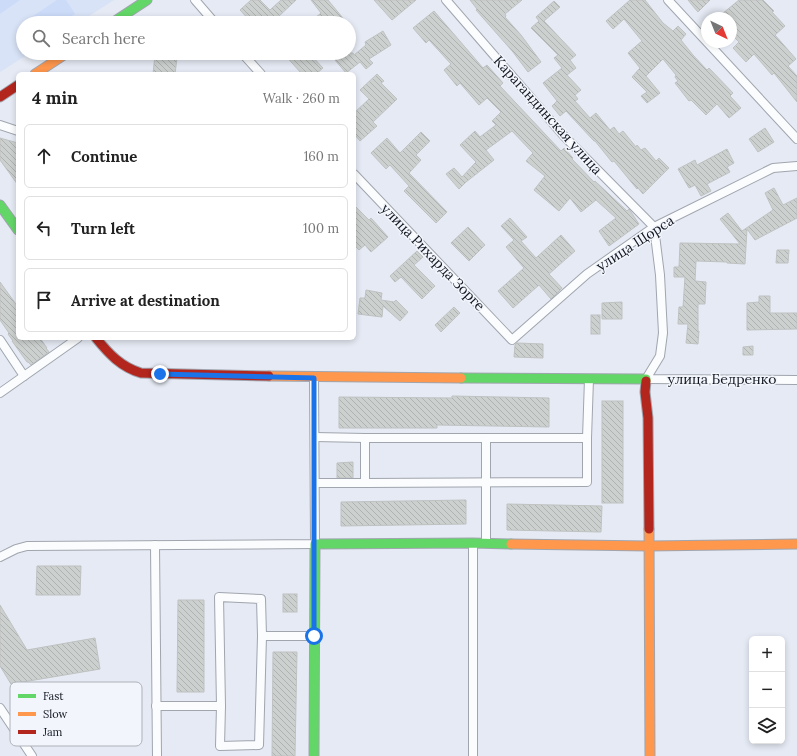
<!DOCTYPE html>
<html lang="en">
<head>
<meta charset="utf-8">
<style>
	:root { --surface:#fff; --page:#f2f2f2; --text:#222; --muted:#767676; --line:#e0e0e0 }
	body { margin:0; font-family:Lora,serif; background:var(--page); color:var(--text) }
	.controls { position:absolute; right:12px; bottom:12px; display:grid; overflow:hidden; border-radius:6px; box-shadow:0 2px 6px #0003 }
	.controls button { width:36px; height:36px; display:grid; place-items:center; padding:0; border:0; border-bottom:1px solid var(--line); background:var(--surface); color:var(--text); font:20px sans-serif }
	.compass { position:absolute; left:701px; top:12px; width:36px; height:36px; border-radius:50%; background:var(--surface); box-shadow:0 2px 6px #0003; rotate:137deg }
	.stop { position:absolute; width:12px; height:12px; margin:-9px; border:3px solid #1a73e8; border-radius:50%; background:#fff }
	.stop.end { background:#1a73e8; border-color:#fff; box-shadow:0 1px 4px #0008 }
	.list { margin:0; padding:0; list-style:none }
	h2 { display:flex; justify-content:space-between; align-items:center; height:52px; margin:0; padding:0 16px; font-size:17px }
	h2 small { font-size:13px; font-weight:400; color:var(--muted) }
	.list li { display:grid; grid-template-columns:26px 1fr auto; gap:12px; align-items:center; box-sizing:border-box; height:64px; margin:0 8px 8px; padding:0 8px; border:1px solid var(--line); border-radius:6px }
	.list b { display:block; font-size:15px; white-space:nowrap }
	.list em { font-size:13px; font-style:normal; color:var(--muted) }
	.icon { flex:none; width:22px; height:22px; fill:none; stroke:currentColor; stroke-width:2; stroke-linecap:round; stroke-linejoin:round }
	.map { position:relative; flex:none; width:797px; height:756px; overflow:hidden }
	.search { position:absolute; background:var(--surface); box-shadow:0 2px 6px #0003; left:16px; top:16px; width:340px; height:44px; display:flex; align-items:center; gap:10px; box-sizing:border-box; padding:0 14px; border-radius:22px; color:var(--muted); font-size:15px }
	.panel { position:absolute; background:var(--surface); box-shadow:0 2px 6px #0003; left:16px; top:72px; width:340px; height:268px; border-radius:6px }
	.map>svg:first-child { display:block }
</style>
</head>
<body>
<div class="map">
<svg width="797" height="756" viewBox="0 0 797 756">
	<defs>
		<pattern id="building-back-hatch" width="6" height="6" patternUnits="userSpaceOnUse"><rect width="6" height="6" fill="#ccd0ce"/><path d="M-1 5l2 2M0 0l6 6M5-1l2 2" fill="none" stroke="#aeb2b1"/></pattern>
	</defs>
	<rect width="100%" height="100%" fill="#e5eaf4"/>
	<path fill="#d8e3f7" d="M0 0H114L78 23H23V53H30L0 72Z"/>
	<g fill="#cbdbf8">
		<path d="M0 0H20L0 14Z"/>
		<path d="M57 0H66L75 14 61 23H33L30 18Z"/>
	</g>
	<g fill="url(#building-back-hatch)" stroke="#bfc2c1">
		<path d="M251 0H260L270 10 281 0H296L277 18 281 23H252L240 10Z"/>
		<path d="M311 0H328L347 23H309L321 13Z"/>
		<path d="M374 0H416L392 20Z"/>
		<path d="M470 0H522L505 14 506 16 505 17 521 35 541 62 528 72 513 52 476 10 477 9Z"/>
		<path d="M630 0H645L663 23 673 31 678 26 686 34 681 40 693 55 707 70 709 68 733 93 730 96 741 108 729 118 717 104 706 115 691 100 689 101 675 83 678 81 675 77 676 75 663 59 646 76 660 93 647 103 641 96 647 92 632 77 640 68 628 53 642 41 624 19 613 29 606 21Z"/>
		<path d="M688 0H710L698 12 692 5Z"/>
		<path d="M739 0H763L774 11 772 12 785 26 775 35 796 59 788 66 797 76V102L774 73 772 75 754 54 746 62 733 48 739 42 731 34V18H717Z"/>
		<path d="M554 1 560 7 544 21 576 55 570 60 576 68 567 75 581 90 575 95 578 99 575 101 590 118 596 113 610 130 614 127 619 134 623 131 636 147 637 145 641 150 645 148 656 161 659 158 669 168 643 194 638 188 637 189 614 161 612 162 595 141H594L566 111 560 116 552 106 557 101 543 83 562 68 554 58 558 55 531 28 539 21 536 17Z"/>
		<path d="M434 11 483 68 487 65 503 83 500 86 561 151 564 148 573 158 572 159 594 182 595 181 627 211 629 209 639 224 609 246 599 231 616 218 596 200 581 212 570 198 559 211 534 190 545 176 526 161 533 153 512 131 486 150 494 160 466 182 459 189 446 174 454 168 462 177 476 162 460 145 475 131 480 137 496 125 492 121 501 112 487 98 479 105 460 83 457 86 444 70 451 64 429 40 426 43 413 28Z"/>
		<path d="M383 31 391 45 369 59 373 63 366 69 360 62 346 73 329 53H353L354 55 366 45 365 42Z"/>
		<path d="M283 53H309L323 68 316 74H302Z"/>
		<path d="M155 55 177 58 175 74H153Z"/>
		<path d="M377 74 384 81 381 83 397 99 373 122 377 126 360 141 354 134V113L369 99 360 90Z"/>
		<path d="M765 128 774 142 758 152 749 139Z"/>
		<path d="M421 132 430 141 416 155 421 160 409 173 447 212 436 223 404 191 409 186 390 165 386 169 371 153 387 138 400 153Z"/>
		<path d="M0 138 18 143V185L0 160Z"/>
		<path d="M727 149 734 163 727 167 730 172 707 184 711 191 701 196 695 185 689 188 678 169 695 160 697 165Z"/>
		<path d="M774 188 783 205 797 198V218L755 240 747 229 745 264 727 263V262L696 261 695 281 706 282 705 304H698V331H699L698 344 686 343 688 324H678L679 307H683L685 277H674V267H679L680 243 740 244 720 219 728 213 742 231 773 210 765 193Z"/>
		<path d="M354 205 369 220 371 218 388 237 371 252 365 245 359 250 354 245Z"/>
		<path d="M510 218 527 237 521 241 536 258 561 235 575 251 549 274 562 288 551 299 539 285 513 308 498 291 524 268 506 247 514 240 501 226Z"/>
		<path d="M468 227 485 245 469 261 451 243Z"/>
		<path d="M777 250H789L788 263H776Z"/>
		<path d="M417 251 423 257 414 265 435 286 422 299 401 277 395 282 390 276Z"/>
		<path d="M0 282 18 307V338H40L47 348H46L49 352 31 365 28 362H27L12 341H13L8 334 9 333 0 320Z"/>
		<path d="M366 290 382 293 381 300 394 302 396 300 408 312 400 321 383 306 382 317 358 314 360 298H365Z"/>
		<path d="M759 296H770V313H797V329L747 330V303L759 302Z"/>
		<path d="M622 302V319H602V303Z"/>
		<path d="M454 307 460 313 441 332 435 325Z"/>
		<rect x="591" y="315" width="9" height="19"/>
		<path d="M517 343 543 344V358L514 357 515 345Z"/>
		<path d="M753 346V355H743V347Z"/>
		<path d="M452 396 549 398V427L437 425V428H339V397L452 398Z"/>
		<rect x="602" y="401" width="21" height="102"/>
		<path d="M353 462V478H337V463Z"/>
		<path d="M466 500V524L341 526V502Z"/>
		<path d="M507 504 602 506 601 532 507 530Z"/>
		<path d="M37 566H81L80 595H36Z"/>
		<rect x="283" y="594" width="14" height="18"/>
		<path d="M178 600H204V692H177Z"/>
		<path d="M0 605 27 650 95 638 100 669 11 684 0 666Z"/>
		<path d="M273 652H297L295 756H272Z"/>
	</g>
	<g fill="none" stroke-linecap="round" stroke-linejoin="round">
		<defs>
			<g id="street">
				<path d="M195 0 215 23"/>
				<path d="M446 0 564 136 654 227 660 275 663 333 660 356 646 379 797 380"/>
				<path d="M668 0 797 139"/>
				<path d="M242 53 261 74"/>
				<path d="M0 125 18 131"/>
				<path d="M354 174 512 340 587 274 654 227 773 168 797 166"/>
				<path d="M0 340 24 376"/>
				<path d="M0 393 78 338"/>
				<path d="M315 437 365 438"/>
				<path d="M587 438H365V483L587 482V438L589 379"/>
				<path d="M315 483H365"/>
				<path d="M486 543V438"/>
				<path d="M155 545 157 756"/>
				<path d="M0 557 16 549 27 546 315 544 314 377"/>
				<path d="M156 706H221L220 746 259 745 262 636H314"/>
				<path d="M221 706 219 597 261 599 262 636"/>
				<path d="M0 708 32 756"/>
				<path d="M473 756V543"/>
			</g>
			<g id="fast">
				<path d="M112 23 147 0"/>
				<path d="M0 205 18 230"/>
				<path d="M461 378 646 379V381"/>
				<path d="M314 756 315 544 473 543 511 544"/>
			</g>
			<g id="slow">
				<path d="M35 74 67 53"/>
				<path d="M269 376 461 378"/>
				<path d="M649 529 650 756"/>
				<path d="M511 544 648 546 797 544"/>
			</g>
			<g id="jam">
				<path d="M0 97 18 85"/>
				<path d="M96 338C109 354 121 367 141 373L269 376"/>
				<path d="M646 381 645 392 648 418 649 529"/>
			</g>
		</defs>
		<use href="#street" stroke="#a0a5ae" stroke-width="10"/>
		<use href="#fast" stroke="#a0a5ae" stroke-width="11"/>
		<use href="#slow" stroke="#a0a5ae" stroke-width="11"/>
		<use href="#jam" stroke="#a0a5ae" stroke-width="11"/>
		<use href="#street" stroke="#fbfcfd" stroke-width="8"/>
		<use href="#fast" stroke="#63d668" stroke-width="9"/>
		<use href="#slow" stroke="#ff974d" stroke-width="9"/>
		<use href="#jam" stroke="#b3261e" stroke-width="9"/>
	</g>
	<g fill="none" stroke-linecap="round" stroke-linejoin="round">
		<path stroke="#1a73e8" stroke-width="5" d="M160 374 314 378V636"/>
	</g>
	<g text-anchor="middle" stroke-width="3" stroke-linejoin="round" paint-order="stroke">
		<g font-size="14" fill="#111620" stroke="#f2f5fb">
			<text transform="translate(548 115) rotate(48)" y="5">Карагандинская улица</text>
			<text transform="translate(635 243) rotate(-33)" y="5">улица Щорса</text>
			<text transform="translate(433 257) rotate(46)" y="5">улица Рихарда Зорге</text>
			<text x="722" y="384">улица Бедренко</text>
		</g>
	</g>
	<rect x="10" y="682" width="132" height="64" rx="6" fill="#f2f5fb" stroke="#aeb2b9" stroke-width="1"/>
	<rect x="18" y="694" width="18" height="4" fill="#63d668"/>
	<rect x="18" y="712" width="18" height="4" fill="#ff974d"/>
	<rect x="18" y="730" width="18" height="4" fill="#b3261e"/>
	<g font-size="11" fill="#111620">
		<text x="43" y="700">Fast</text>
		<text x="43" y="718">Slow</text>
		<text x="43" y="736">Jam</text>
	</g>
</svg>
<div class="controls">
<button>+</button>
<button>−</button>
<button><svg class="icon" aria-label="layers" viewBox="0 0 24 24"><path d="M12 4l9 5-9 5-9-5zM3 14l9 5 9-5"/></svg></button>
</div>
<svg class="compass" viewBox="-18 -18 36 36"><path d="M0-13l5 13h-10z" fill="#e53935"/><path d="M0 13l5-13h-10z" fill="#767676"/></svg>
<div class="stop" style="left:314px;top:636px"></div>
<div class="stop end" style="left:160px;top:374px"></div>
<div class="search"><svg class="icon" aria-label="search" viewBox="0 0 24 24"><circle cx="10" cy="10" r="6"/><path d="M15 15l6 6"/></svg>Search here</div>
<section class="panel">
<h2>4 min<small>Walk · 260 m</small></h2>
<ul class="list">
<li><svg class="icon" aria-label="ahead" viewBox="0 0 24 24"><path d="M12 20V5M6 11l6-6 6 6"/></svg><div><b>Continue</b></div><em>160 m</em></li>
<li><svg class="icon" aria-label="left" viewBox="0 0 24 24"><path d="M17 20v-9H6M10 6l-5 5 5 5"/></svg><div><b>Turn left</b></div><em>100 m</em></li>
<li><svg class="icon" aria-label="arrive" viewBox="0 0 24 24"><path d="M6 21V4h12l-3 4 3 4H6"/></svg><div><b>Arrive at destination</b></div></li>
</ul>
</section>
</div>
</body>
</html>
